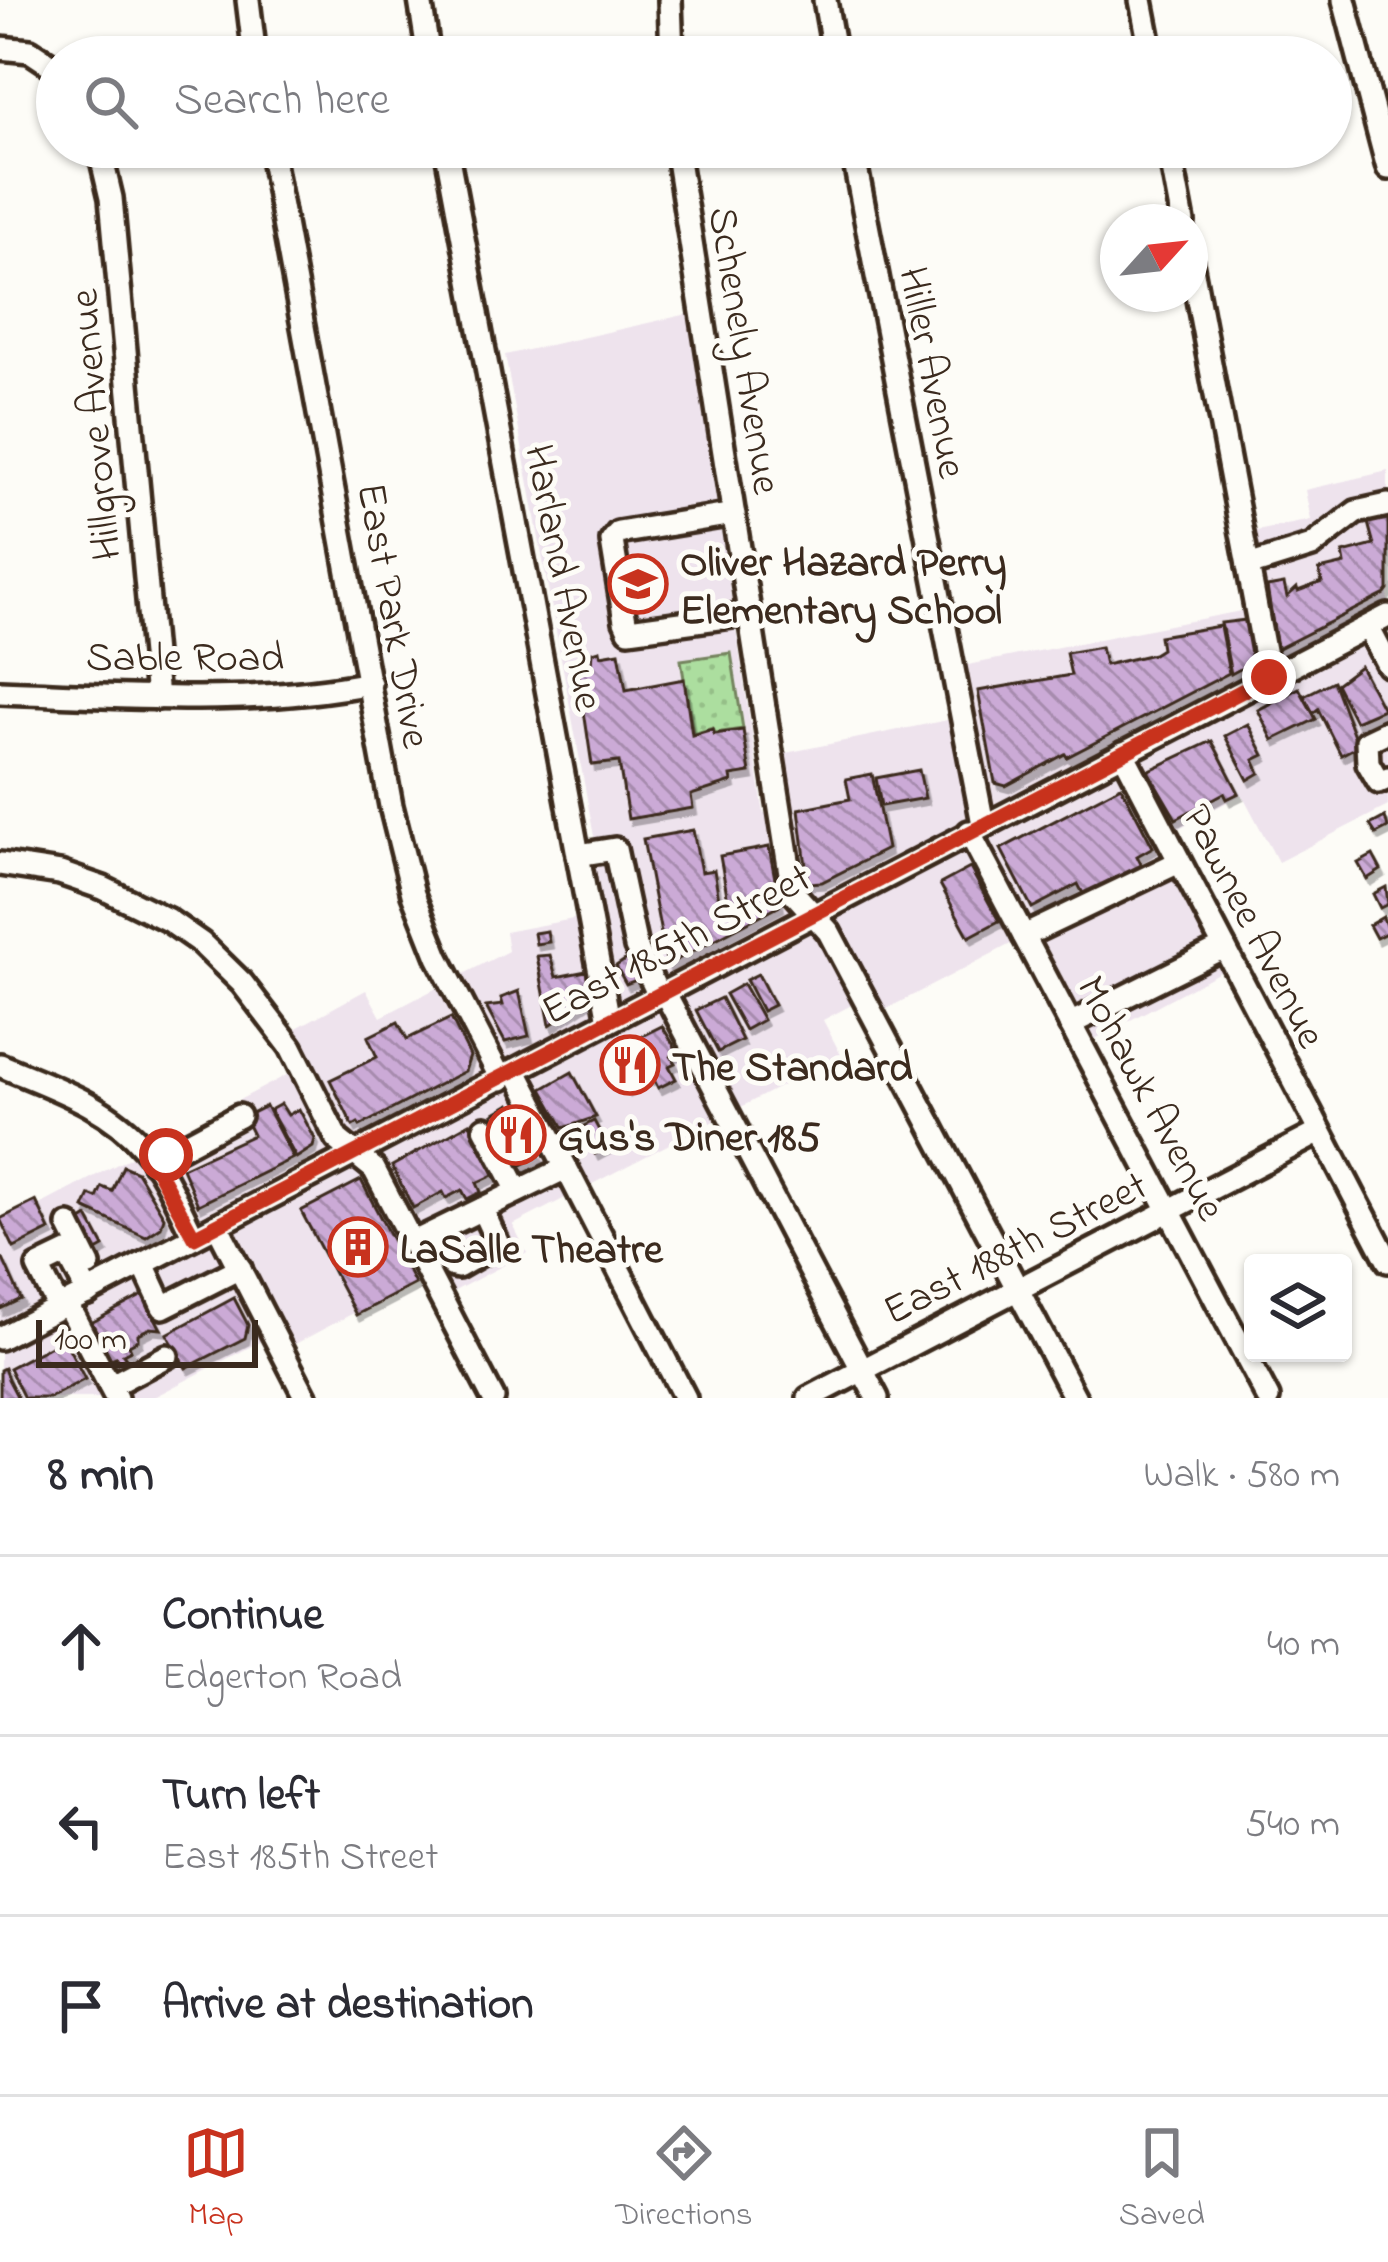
<!DOCTYPE html>
<html lang="en">
<head>
<meta charset="utf-8">
<style>
	:root { --surface:#fff; --page:#f2f2f3; --text:#2b2b33; --muted:#7c7c81; --line:#e1e1e2; --accent:#c8321e }
	body { margin:0; font-family:"Indie Flower",sans-serif; background:var(--page); color:var(--text) }
	.controls { position:absolute; right:36px; bottom:36px; display:grid; overflow:hidden; border-radius:12px; box-shadow:0 3px 9px #0004 }
	.controls button { width:108px; height:108px; display:grid; place-items:center; padding:0; border:0; border-bottom:3px solid var(--line); background:var(--surface); color:var(--text); font:60px sans-serif }
	.compass { position:absolute; left:1100px; top:204px; width:108px; height:108px; border-radius:50%; background:var(--surface); box-shadow:0 3px 9px #0004; rotate:63deg }
	.scale { position:absolute; left:36px; bottom:30px; width:222px; box-sizing:border-box; padding-left:12px; border:6px solid #3b2a1e; border-top:0; font-size:33px; line-height:42px; white-space:nowrap; color:#3b2a1e; -webkit-text-stroke:9px #fdfcf7; paint-order:stroke }
	.stop { position:absolute; width:36px; height:36px; margin:-27px; border:9px solid #c8321e; border-radius:50%; background:#fff }
	.stop.end { background:#c8321e; border-color:#fff; box-shadow:0 3px 12px #0008 }
	.list { margin:0; padding:0; list-style:none }
	h2 { display:flex; justify-content:space-between; align-items:center; height:156px; margin:0; padding:0 48px; font-size:51px }
	h2 small { font-size:39px; font-weight:400; color:var(--muted) }
	.list li { display:grid; grid-template-columns:78px 1fr auto; gap:36px; align-items:center; box-sizing:border-box; height:180px; padding:0 48px; border-top:3px solid var(--line) }
	.list b { display:block; font-size:45px; white-space:nowrap }
	.list p { margin:0; font-size:39px; white-space:nowrap; color:var(--muted) }
	.list em { font-size:39px; font-style:normal; color:var(--muted) }
	.icon { flex:none; width:66px; height:66px; fill:none; stroke:currentColor; stroke-width:2; stroke-linecap:round; stroke-linejoin:round }
	.map { position:relative; flex:none; width:1388px; height:1398px; overflow:hidden }
	.search { position:absolute; background:var(--surface); box-shadow:0 3px 9px #0004; left:36px; right:36px; top:36px; height:132px; display:flex; align-items:center; gap:30px; box-sizing:border-box; padding:0 42px; border-radius:66px; color:var(--muted); font-size:45px }
	.sheet { height:696px; background:var(--surface) }
	nav { display:flex; justify-content:space-around; align-items:center; box-sizing:border-box; height:168px; border-top:3px solid var(--line); background:var(--surface); font-size:33px; color:var(--muted) }
	nav a { display:grid; justify-items:center; gap:6px }
	nav .on { color:var(--accent) }
	.map>svg:first-child { display:block }
</style>
</head>
<body>
<div class="map">
<svg width="1388" height="1398" viewBox="0 0 1388 1398">
	<defs>
		<pattern id="grass-dots" width="8" height="8" patternUnits="userSpaceOnUse" patternTransform="scale(3)"><rect width="8" height="8" fill="#acde9f"/><path d="M2 2h.1M6 6h.1" fill="none" stroke="#95bf88" stroke-width="1.8" stroke-linecap="round"/></pattern>
		<pattern id="building-back-hatch" width="6" height="6" patternUnits="userSpaceOnUse" patternTransform="scale(3)"><rect width="6" height="6" fill="#cbaad6"/><path d="M-1 5l2 2M0 0l6 6M5-1l2 2" fill="none" stroke="#a68bad"/></pattern>
		<filter id="shadow"><feDropShadow dx="3.5" dy="6" stdDeviation="0" flood-color="#0004"/></filter>
	</defs>
	<rect width="100%" height="100%" fill="#fdfcf7"/>
	<filter id="ink" filterUnits="userSpaceOnUse"><feTurbulence type="fractalNoise" baseFrequency=".00833" numOctaves="2"/><feDisplacementMap in="SourceGraphic" scale="24" xChannelSelector="R" yChannelSelector="G"/><feConvolveMatrix kernelMatrix="1 2 1 2 8 2 1 2 1" color-interpolation-filters="sRGB"/></filter>
	<g filter="url(#ink)">
		<path fill="#eee3ed" d="M688 314 764 814 780 811 771 756 962 717 953 668 1256 608 1242 534 1311 520 1305 490 1388 471V806L1278 862 1242 794 1166 835 1233 965 1082 1046 1024 937 875 1015 865 998 823 1020 841 1055 513 1225 527 1253 441 1298 427 1274 282 1351 273 1335 152 1398H0V1226L300 1068 282 1036 366 990 381 1017 508 951 505 932 589 916 576 847 595 842 505 355Z"/>
		<path fill="url(#grass-dots)" stroke="#74845e" stroke-width="3" d="M731 653 743 729 715 733 713 728 693 734 681 660Z"/>
		<g fill="url(#building-back-hatch)" stroke="#3b2a1e" stroke-width="3" filter="url(#shadow)">
			<path d="M1388 514V590L1385 594 1277 649 1267 587 1284 584 1287 597 1297 588 1298 591 1322 582 1319 570 1345 564 1343 553 1374 545 1367 519Z"/>
			<path d="M1246 620 1253 662 1231 674 1221 623Z"/>
			<path d="M1220 626 1229 673 1067 757 1065 754 1006 786 995 783 978 691 1071 675 1066 653 1101 647 1105 665 1153 654 1161 649 1159 636Z"/>
			<path d="M600 650 601 655 619 652 626 690 684 679 692 735 713 729 714 734 743 730 750 773 731 776 732 782 691 795 693 808 628 819 619 762 592 765 577 664 592 663 593 652Z"/>
			<path d="M1360 666 1383 709 1355 721 1336 684Z"/>
			<path d="M1333 681 1358 746 1341 755 1318 709 1313 713 1304 696Z"/>
			<path d="M1299 688 1316 719 1273 740 1258 710Z"/>
			<path d="M1248 724 1264 755 1254 760 1260 773 1248 780 1225 736Z"/>
			<path d="M1212 741 1239 793 1227 799 1224 793 1176 819 1148 771Z"/>
			<path d="M919 770 925 798 881 806 876 778Z"/>
			<path d="M872 774 887 849 822 882 808 883 799 809 850 799 846 779Z"/>
			<path d="M1121 786 1153 847 1137 856 1144 870 1087 901 1078 884 1032 908 1001 849Z"/>
			<path d="M1385 817 1388 828 1376 834 1370 825Z"/>
			<path d="M693 830 701 872 714 870 721 911 729 906 720 856 769 847 780 905 667 965 643 839Z"/>
			<path d="M1373 855 1381 870 1367 879 1358 863Z"/>
			<path d="M970 868 999 921 969 937 940 884Z"/>
			<path d="M1386 887 1388 904 1380 908 1373 894Z"/>
			<path d="M1383 917 1388 932 1376 938 1369 925Z"/>
			<path d="M547 931 549 942 536 944 534 933Z"/>
			<path d="M550 955 556 977 586 971 592 997 550 1025 537 956Z"/>
			<path d="M631 956 642 978 626 984 616 966Z"/>
			<path d="M758 974 774 1005 762 1011 746 980Z"/>
			<path d="M743 984 763 1020 745 1030 725 994Z"/>
			<path d="M519 991 529 1036 505 1042 486 1007 503 1005 501 998Z"/>
			<path d="M721 998 742 1040 718 1052 696 1010Z"/>
			<path d="M451 1018 470 1056 465 1071 360 1126 358 1123 353 1126 330 1080 377 1057 368 1037 398 1022 407 1039Z"/>
			<path d="M662 1026 678 1052 671 1056 675 1063 669 1066 676 1079 658 1088 634 1040Z"/>
			<path d="M634 1040 653 1077 627 1091 608 1053Z"/>
			<path d="M572 1072 596 1117 564 1128 542 1089Z"/>
			<path d="M281 1104 288 1115 299 1109 315 1139 313 1147 296 1158 270 1110Z"/>
			<path d="M510 1104 539 1156 520 1166 493 1114Z"/>
			<path d="M266 1106 293 1158 198 1205 182 1168 253 1135 244 1117Z"/>
			<path d="M594 1121 608 1147 595 1154 582 1127Z"/>
			<path d="M470 1123 498 1173 477 1183 481 1192 467 1199 462 1190 446 1198 443 1192 413 1208 392 1166Z"/>
			<path d="M123 1166 137 1172 164 1217 161 1227 146 1237 84 1208 90 1195 97 1198 102 1187 112 1191Z"/>
			<path d="M361 1180 415 1284 356 1315 301 1211Z"/>
			<path d="M36 1201 50 1230 14 1248 0 1219Z"/>
			<path d="M88 1217 104 1247 88 1256 73 1227Z"/>
			<path d="M3 1259 21 1299 0 1309V1261Z"/>
			<path d="M143 1295 161 1329 150 1328 138 1334V1340L129 1345 131 1350 123 1354 126 1358 118 1362 116 1357 111 1359 91 1323Z"/>
			<path d="M234 1298 248 1325 245 1338 186 1368 167 1334Z"/>
			<path d="M64 1339 85 1379 49 1398H24L9 1368Z"/>
			<path d="M4 1368 8 1379 18 1398H0V1370Z"/>
		</g>
		<g fill="none" stroke-linecap="round" stroke-linejoin="round">
			<defs>
				<g id="minor">
					<path d="M248 0 255 57"/>
					<path d="M420 0 429 57"/>
					<path d="M670 0 672 57"/>
					<path d="M825 0 835 57"/>
					<path d="M1141 0 1152 57"/>
					<path d="M1344 0 1388 168"/>
					<path d="M0 48 30 51 57 69"/>
					<path d="M99 147 111 198 157 698"/>
					<path d="M270 147 391 806 413 894 438 957 501 1079"/>
					<path d="M446 147 609 1021"/>
					<path d="M676 147 793 892 829 932 1075 1398"/>
					<path d="M852 147 983 824"/>
					<path d="M1169 147 1183 222"/>
					<path d="M1190 257 1269 677"/>
					<path d="M734 514 618 533 612 541 625 621 629 630 748 614"/>
					<path d="M1248 566 1312 546 1356 512 1388 505"/>
					<path d="M1368 627 1388 665"/>
					<path d="M0 692C124 696 247 707 370 683"/>
					<path d="M1388 731 1367 741 1368 763 1379 782 1388 778"/>
					<path d="M1123 753 1388 1261"/>
					<path d="M969 832 1268 1398"/>
					<path d="M578 855 615 849 636 947 659 996"/>
					<path d="M0 864 60 873 103 888 168 920 201 943 242 983 291 1047 337 1139 374 1169 493 1398"/>
					<path d="M1024 936 1179 862"/>
					<path d="M665 993 877 1398"/>
					<path d="M1070 1024 1224 947"/>
					<path d="M0 1065C51 1087 107 1104 144 1148 165 1172 179 1208 194 1237"/>
					<path d="M516 1071 685 1398"/>
					<path d="M485 1128 518 1191"/>
					<path d="M153 1162 239 1116"/>
					<path d="M69 1225 89 1265"/>
					<path d="M217 1225 306 1398"/>
					<path d="M436 1232 453 1266 458 1267 498 1244 482 1209"/>
					<path d="M412 1243 566 1168"/>
					<path d="M143 1264 163 1307 240 1268"/>
					<path d="M67 1304 116 1398"/>
					<path d="M59 1308 38 1267 67 1253 88 1293"/>
					<path d="M0 1338 1388 616"/>
					<path d="M110 1386 167 1356"/>
					<path d="M809 1398 1320 1132"/>
				</g>
			</defs>
			<use href="#minor" stroke="#3b2a1e" stroke-width="30"/>
			<use href="#minor" stroke="#fdfcf7" stroke-width="21"/>
		</g>
	</g>
	<g fill="none" stroke-linecap="round" stroke-linejoin="round" filter="url(#ink)">
		<path stroke="#c8321e" stroke-width="15" d="M166 1155 153 1162 194 1237 1269 677"/>
	</g>
	<defs>
		<symbol id="school-ring" viewBox="-11 -11 22 22"><circle r="9.5" fill="#fdfcf7" stroke="#c8321e" stroke-width="1.5"/><path d="M0-5L7-2L0 1L-7-2ZM-4 1L0 2.5L4 1V4Q0 6-4 4Z" fill="#c8321e"/></symbol>
		<symbol id="restaurant-ring" viewBox="-11 -11 22 22"><circle r="9.5" fill="#fdfcf7" stroke="#c8321e" stroke-width="1.5"/><path d="M-5-6h1v4h1v-4h1v4h1v-4h1v5L-1.5 .5V6h-2V.5L-5-1ZM5-6V6H3V1.5H1.5Q1.5-4 5-6Z" fill="#c8321e"/></symbol>
		<symbol id="building-ring" viewBox="-11 -11 22 22"><circle r="9.5" fill="#fdfcf7" stroke="#c8321e" stroke-width="1.5"/><path d="M-4-6H4V6H1V3H-1V6H-4ZM-2.5-4.3h1.7v1.8h-1.7ZM.8-4.3h1.7v1.8H.8ZM-2.5-1h1.7V.8h-1.7ZM.8-1h1.7V.8H.8Z" fill="#c8321e"/></symbol>
	</defs>
	<g fill-rule="evenodd">
		<use href="#school-ring" x="605" y="551" width="66" height="66"/>
		<use href="#restaurant-ring" x="597" y="1032" width="66" height="66"/>
		<use href="#restaurant-ring" x="483" y="1102" width="66" height="66"/>
		<use href="#building-ring" x="325" y="1214" width="66" height="66"/>
	</g>
	<g text-anchor="middle" stroke-width="10" stroke-linejoin="round" paint-order="stroke">
		<g font-size="42" fill="#3b2a1e" stroke="#fdfcf7">
			<text transform="translate(747 350) rotate(81)" y="15">Schenely Avenue</text>
			<text transform="translate(935 372) rotate(79)" y="15">Hiller Avenue</text>
			<text transform="translate(93 425) rotate(-95)" y="15">Hillgrove Avenue</text>
			<text transform="translate(566 577) rotate(79)" y="15">Harland Avenue</text>
			<text transform="translate(396 615) rotate(80)" y="15">East Park Drive</text>
			<text x="185" y="670">Sable Road</text>
			<text transform="translate(1256 925) rotate(63)" y="15">Pawnee Avenue</text>
			<text transform="translate(675 942) rotate(-28)" y="15">East 185th Street</text>
			<text transform="translate(1153 1097) rotate(62)" y="15">Mohawk Avenue</text>
			<text transform="translate(1014 1246) rotate(-27)" y="15">East 188th Street</text>
		</g>
		<g font-size="42" font-weight="bold" fill="#3b2a1e" stroke="#fdfcf7" text-anchor="start">
			<text x="680" y="575">Oliver Hazard Perry<tspan x="680" dy="48">Elementary School</tspan></text>
			<text x="672" y="1080">The Standard</text>
			<text x="558" y="1150">Gus's Diner 185</text>
			<text x="400" y="1262">LaSalle Theatre</text>
		</g>
	</g>
</svg>
<div class="controls">
<button><svg class="icon" aria-label="layers" viewBox="0 0 24 24"><path d="M12 4l9 5-9 5-9-5zM3 14l9 5 9-5"/></svg></button>
</div>
<svg class="compass" viewBox="-18 -18 36 36"><path d="M0-13l5 13h-10z" fill="#e53935"/><path d="M0 13l5-13h-10z" fill="#7c7c81"/></svg>
<div class="scale">100 m</div>
<div class="stop" style="left:166px;top:1155px"></div>
<div class="stop end" style="left:1269px;top:677px"></div>
<div class="search"><svg class="icon" aria-label="search" viewBox="0 0 24 24"><circle cx="10" cy="10" r="6"/><path d="M15 15l6 6"/></svg>Search here</div>
</div>
<section class="sheet">
<h2>8 min<small>Walk · 580 m</small></h2>
<ul class="list">
<li><svg class="icon" aria-label="ahead" viewBox="0 0 24 24"><path d="M12 20V5M6 11l6-6 6 6"/></svg><div><b>Continue</b><p>Edgerton Road</p></div><em>40 m</em></li>
<li><svg class="icon" aria-label="left" viewBox="0 0 24 24"><path d="M17 20v-9H6M10 6l-5 5 5 5"/></svg><div><b>Turn left</b><p>East 185th Street</p></div><em>540 m</em></li>
<li><svg class="icon" aria-label="arrive" viewBox="0 0 24 24"><path d="M6 21V4h12l-3 4 3 4H6"/></svg><div><b>Arrive at destination</b></div></li>
</ul>
</section>
<nav>
<a class="on"><svg class="icon" aria-label="map" viewBox="0 0 24 24"><path d="M3 6l6-2 6 2 6-2v14l-6 2-6-2-6 2zM9 4v14M15 6v14"/></svg>Map</a>
<a><svg class="icon" aria-label="directions" viewBox="0 0 24 24"><path d="M12 3l9 9-9 9-9-9zM9 14v-3h6M13 9l2 2-2 2"/></svg>Directions</a>
<a><svg class="icon" aria-label="saved" viewBox="0 0 24 24"><path d="M7 4h10v16l-5-4-5 4z"/></svg>Saved</a>
</nav>
</body>
</html>
